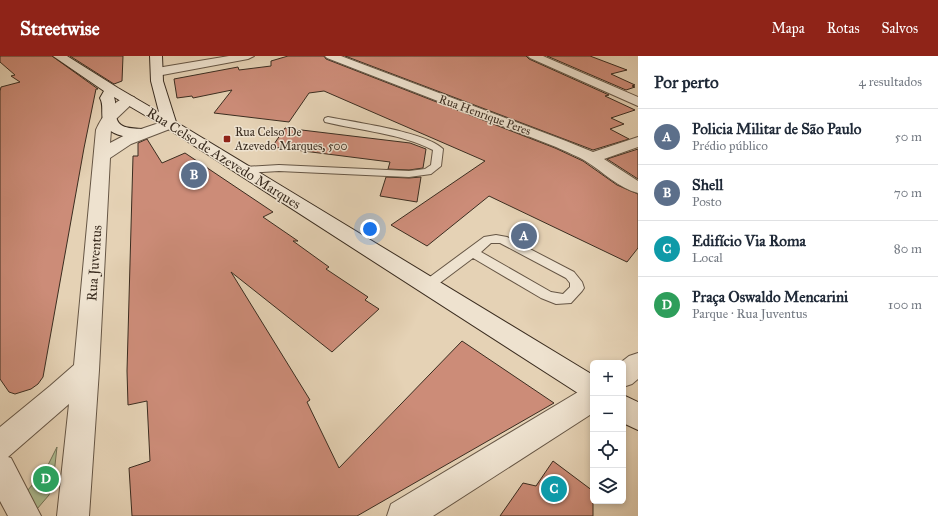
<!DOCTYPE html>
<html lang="pt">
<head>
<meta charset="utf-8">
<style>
	:root { --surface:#fff; --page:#f2f2f3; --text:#1f2937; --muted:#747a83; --line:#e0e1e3; --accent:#8f2418 }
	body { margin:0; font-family:"IM FELL Great Primer",serif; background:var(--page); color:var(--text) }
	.controls { position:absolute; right:12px; bottom:12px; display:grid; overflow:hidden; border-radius:6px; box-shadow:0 2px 6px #0003 }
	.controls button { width:36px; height:36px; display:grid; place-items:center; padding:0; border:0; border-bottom:1px solid var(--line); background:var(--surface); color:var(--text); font:20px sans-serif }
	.you { position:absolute; left:370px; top:173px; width:14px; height:14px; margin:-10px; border:3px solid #fff; border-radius:50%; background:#1a73e8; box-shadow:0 0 0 6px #1a73e833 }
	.badge { display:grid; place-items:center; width:26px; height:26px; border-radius:50%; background:var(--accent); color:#fff; font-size:13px; font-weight:700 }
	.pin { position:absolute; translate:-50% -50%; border:2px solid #fff; box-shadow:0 1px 4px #0006 }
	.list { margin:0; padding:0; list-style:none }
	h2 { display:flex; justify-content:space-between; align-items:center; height:52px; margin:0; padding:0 16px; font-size:17px }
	h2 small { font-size:13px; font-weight:400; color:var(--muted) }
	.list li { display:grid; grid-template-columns:26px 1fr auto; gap:12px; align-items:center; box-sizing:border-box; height:56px; padding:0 16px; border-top:1px solid var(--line) }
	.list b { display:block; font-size:15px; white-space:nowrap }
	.list p { margin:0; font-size:13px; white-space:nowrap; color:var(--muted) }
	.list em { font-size:13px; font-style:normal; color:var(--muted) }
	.icon { flex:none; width:22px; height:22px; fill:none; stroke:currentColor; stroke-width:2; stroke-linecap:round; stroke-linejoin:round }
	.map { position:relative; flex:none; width:638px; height:460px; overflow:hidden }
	header { display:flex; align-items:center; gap:24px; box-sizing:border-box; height:56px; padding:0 20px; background:var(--accent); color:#fff }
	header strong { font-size:19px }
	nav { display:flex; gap:22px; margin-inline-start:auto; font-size:14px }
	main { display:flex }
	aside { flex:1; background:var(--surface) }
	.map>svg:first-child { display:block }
</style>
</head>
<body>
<header>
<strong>Streetwise</strong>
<nav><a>Mapa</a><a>Rotas</a><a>Salvos</a></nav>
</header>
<main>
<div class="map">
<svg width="638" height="460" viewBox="0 0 638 460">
	<rect width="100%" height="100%" fill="#e5d2b5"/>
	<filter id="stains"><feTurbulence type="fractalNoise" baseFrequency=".005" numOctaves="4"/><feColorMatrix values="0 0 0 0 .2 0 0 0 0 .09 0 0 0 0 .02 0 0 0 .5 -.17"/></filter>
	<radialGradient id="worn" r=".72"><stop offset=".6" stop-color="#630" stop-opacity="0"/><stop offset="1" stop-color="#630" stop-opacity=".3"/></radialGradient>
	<path fill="#aebd92" stroke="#747559" d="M57 391 53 427 49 439 37 453 21 442 46 413Z"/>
	<g fill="#cc8c78" stroke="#3b2d20">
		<path d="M0 0H52L98 33H96L84 92 43 321 38 328 31 333 15 338 9 336 0 323V35L1 31 20 26 11 20 15 19 0 6Z"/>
		<path d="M70 0H123L122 25 114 28Z"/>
		<path d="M288 0H324L326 3 555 92 583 105 617 129 638 138V192L627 206 489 140 427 190 391 169 485 105 324 35 309 37 289 66 214 57 232 34 193 42 192 40 177 42 174 23 238 11 239 14 271 10V5Z"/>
		<path d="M345 0H526L529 3 609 39 605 40 635 54 611 62 624 68 610 73 629 83 593 94Z"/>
		<path d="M547 0H590L627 14 611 18 635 29 632 30 635 31 626 34Z"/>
		<path d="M285 72 410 87 426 93 423 112 409 114 388 113 390 106 272 91Z"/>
		<path d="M147 83 162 107 185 97 273 156 263 161 298 185H293L329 211 326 213 368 241 365 244 379 253 332 296 231 216 310 344 307 346 339 412 462 285 554 347 357 460H132L129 412 150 405 147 345 128 349 127 315 133 100H138V87Z"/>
		<path d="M638 93V123L607 103Z"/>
		<path d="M386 121 409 122 421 121 417 146 380 140Z"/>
		<path d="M553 405 593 435V460H500L523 427 536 430Z"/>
	</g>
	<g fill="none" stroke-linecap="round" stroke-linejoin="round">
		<defs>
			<g id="lane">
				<path d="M328 61C352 66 427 76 443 93L441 110 431 118 409 121 279 115 244 117 239 114 244 111 279 109 409 115 425 113 431 109 433 94C399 77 362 75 325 66L324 64 325 62Z"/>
				<path d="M496 179 507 181 574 216 582 226 584 232 582 235 571 247 556 248 541 242 473 202 433 232 428 234 423 232 422 229 423 226 484 181ZM491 187H500L566 222 570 227V231L563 238 551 236 481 196Z"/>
			</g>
			<g id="street">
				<path d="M229 0H254L248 3 157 20 153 19 151 16 153 13 157 12Z"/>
				<path d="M325 0H341L566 85 593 96 638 81V91L604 103 638 125V137C619 132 603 116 587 106 578 100 566 96 556 91L327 2Z"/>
				<path d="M528 0H543L638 41V50L530 2Z"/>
				<path d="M129 40 134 41 136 44 116 63 111 74 110 87 129 77 165 65 170 64 175 65 177 68 175 71 131 88 110 102 99 314 89 460H57L69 348 8 401 11 402 41 460H8L0 445V371L50 330 74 309 96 74C102 60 114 44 129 40Z"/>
				<path d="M638 297V323L632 328 623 331V307H620L629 300Z"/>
				<path d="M593 330V357L433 460H387L391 448 583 333Z"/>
			</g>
			<g id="secondary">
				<path d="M53 0H67L118 32 159 56 151 25 150 0H162L163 25 176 66 593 319V345L584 341 165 71 114 41C116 47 115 53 116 60 118 76 138 71 149 74L151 77 149 80C135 84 107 81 103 64 101 56 104 49 100 42L104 35Z"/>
				<path d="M623 339 638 346V374L623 367Z"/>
			</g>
		</defs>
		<use href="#lane" stroke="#665645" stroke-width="2"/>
		<use href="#street" stroke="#665645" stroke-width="2"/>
		<use href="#secondary" stroke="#3b2d20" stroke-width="2"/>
		<use href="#lane" fill="#eee2cf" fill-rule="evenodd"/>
		<use href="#street" fill="#eee2cf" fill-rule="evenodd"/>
		<use href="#secondary" fill="#eee2cf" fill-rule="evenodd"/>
	</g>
	<rect fill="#8f2418" stroke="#eee2cf" stroke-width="1.5" x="223" y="79" width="8" height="8" rx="2"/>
	<g text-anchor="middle" stroke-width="3" stroke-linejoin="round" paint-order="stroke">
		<g font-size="12" fill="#3b2d20" stroke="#eee2cf">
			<text transform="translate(485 59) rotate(20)" y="4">Rua Henrique Peres</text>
		</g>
		<g font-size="12" fill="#3b2d20" stroke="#eee2cf" text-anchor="start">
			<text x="235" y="80">Rua Celso De<tspan x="235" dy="14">Azevedo Marques, 500</tspan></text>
		</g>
		<g font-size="14" fill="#3b2d20" stroke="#eee2cf">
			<text transform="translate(224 102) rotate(32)" y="5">Rua Celso de Azevedo Marques</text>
			<text transform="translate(94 207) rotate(-86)" y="5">Rua Juventus</text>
		</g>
	</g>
	<rect width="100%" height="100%" filter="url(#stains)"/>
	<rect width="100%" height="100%" fill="url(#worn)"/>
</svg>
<div class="controls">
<button>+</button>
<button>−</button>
<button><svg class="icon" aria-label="locate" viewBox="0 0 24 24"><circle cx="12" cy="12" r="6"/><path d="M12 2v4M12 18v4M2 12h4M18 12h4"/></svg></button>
<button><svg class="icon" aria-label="layers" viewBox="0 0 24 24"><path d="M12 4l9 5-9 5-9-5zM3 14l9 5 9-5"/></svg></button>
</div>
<div class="you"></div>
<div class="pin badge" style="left:524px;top:180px;background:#5c6f8a">A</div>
<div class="pin badge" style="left:194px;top:119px;background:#5c6f8a">B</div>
<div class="pin badge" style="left:554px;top:433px;background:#0f9aa8">C</div>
<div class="pin badge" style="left:46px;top:423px;background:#2e9e5b">D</div>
</div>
<aside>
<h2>Por perto<small>4 resultados</small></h2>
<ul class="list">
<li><span class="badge" style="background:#5c6f8a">A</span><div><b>Policia Militar de São Paulo</b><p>Prédio público</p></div><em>50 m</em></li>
<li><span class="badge" style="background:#5c6f8a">B</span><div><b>Shell</b><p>Posto</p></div><em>70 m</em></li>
<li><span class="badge" style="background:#0f9aa8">C</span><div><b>Edifício Via Roma</b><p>Local</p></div><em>80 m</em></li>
<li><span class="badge" style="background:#2e9e5b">D</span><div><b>Praça Oswaldo Mencarini</b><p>Parque · Rua Juventus</p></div><em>100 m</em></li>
</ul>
</aside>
</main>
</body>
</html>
